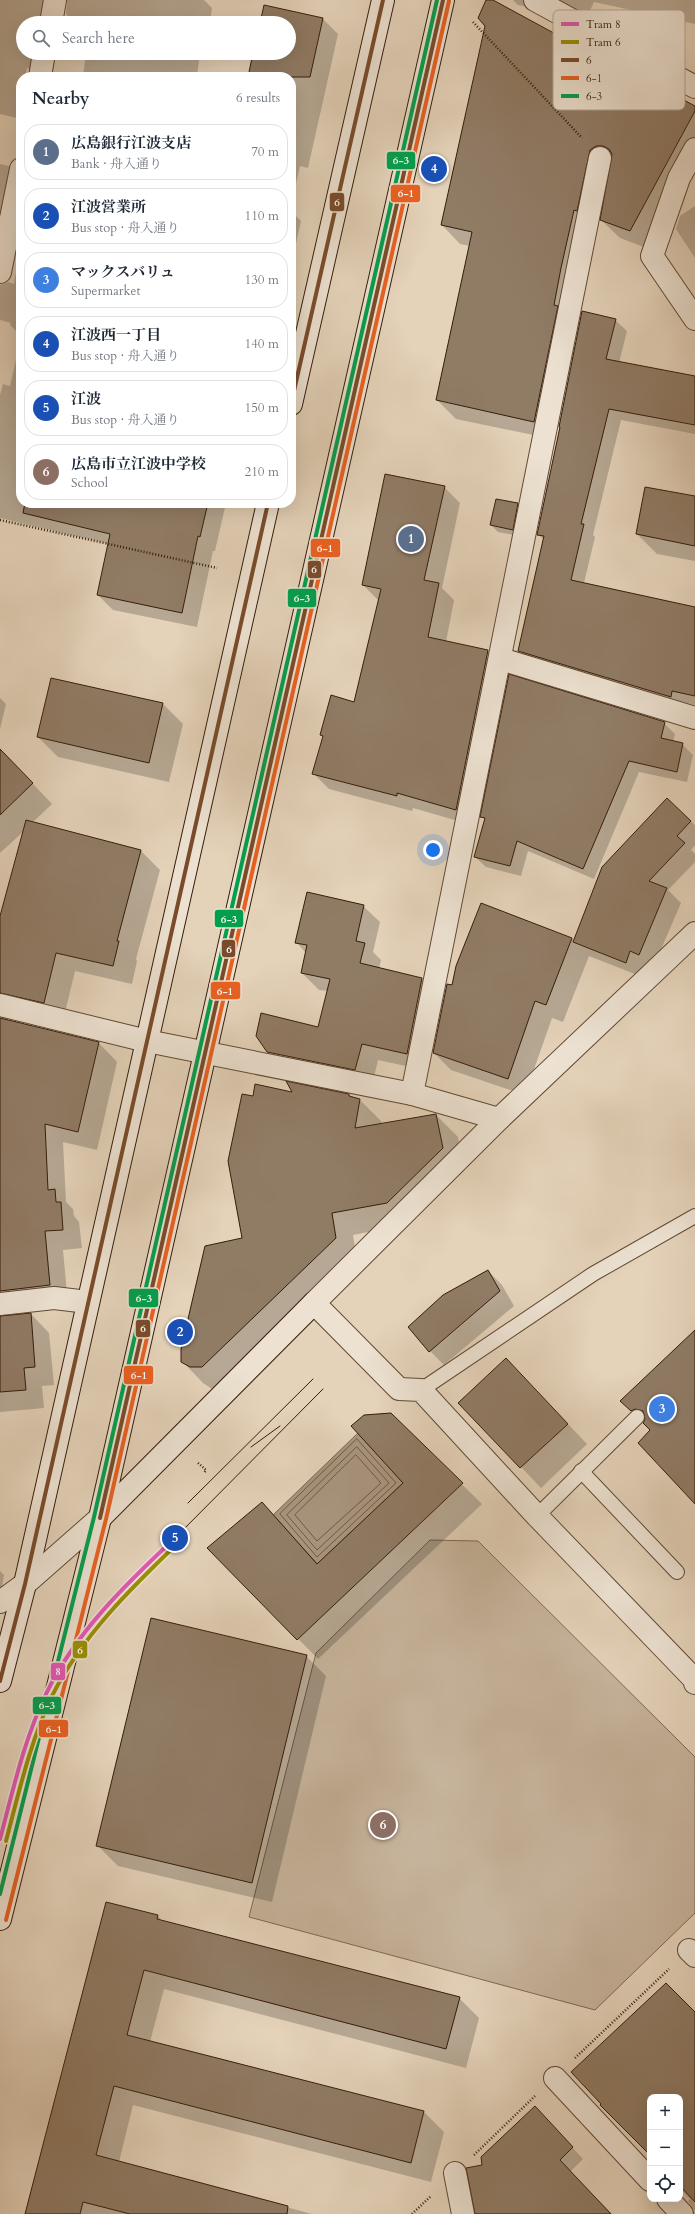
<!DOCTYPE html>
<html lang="en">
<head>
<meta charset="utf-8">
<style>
	:root { --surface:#fff; --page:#f2f2f3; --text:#1f2937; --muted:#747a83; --line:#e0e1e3; --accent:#ea580c }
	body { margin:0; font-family:Cardo,"Noto Serif JP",serif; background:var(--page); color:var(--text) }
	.controls { position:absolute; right:12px; bottom:12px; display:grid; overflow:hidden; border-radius:8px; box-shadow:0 4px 16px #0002 }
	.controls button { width:36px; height:36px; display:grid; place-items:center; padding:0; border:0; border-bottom:1px solid var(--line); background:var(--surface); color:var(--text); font:20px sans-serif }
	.you { position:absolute; left:433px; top:850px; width:14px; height:14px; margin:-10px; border:3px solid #fff; border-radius:50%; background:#1a73e8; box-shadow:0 0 0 6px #1a73e833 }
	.badge { display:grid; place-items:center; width:26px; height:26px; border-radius:50%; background:var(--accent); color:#fff; font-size:13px; font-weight:700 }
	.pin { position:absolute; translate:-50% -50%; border:2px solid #fff; box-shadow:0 1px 4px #0006 }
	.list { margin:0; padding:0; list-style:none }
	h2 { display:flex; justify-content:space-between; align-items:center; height:52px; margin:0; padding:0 16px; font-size:17px }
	h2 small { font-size:13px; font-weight:400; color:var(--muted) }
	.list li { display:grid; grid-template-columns:26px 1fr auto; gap:12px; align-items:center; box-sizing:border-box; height:56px; margin:0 8px 8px; padding:0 8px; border:1px solid var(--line); border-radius:16px }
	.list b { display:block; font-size:15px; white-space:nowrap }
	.list p { margin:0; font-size:13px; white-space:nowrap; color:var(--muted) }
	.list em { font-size:13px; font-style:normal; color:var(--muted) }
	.icon { flex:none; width:22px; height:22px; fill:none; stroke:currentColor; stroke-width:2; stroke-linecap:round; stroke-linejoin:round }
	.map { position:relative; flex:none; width:695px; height:2214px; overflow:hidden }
	.search { position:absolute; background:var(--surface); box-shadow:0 4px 16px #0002; left:16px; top:16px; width:280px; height:44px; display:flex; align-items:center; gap:10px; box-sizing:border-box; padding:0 14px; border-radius:22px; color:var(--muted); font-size:15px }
	.panel { position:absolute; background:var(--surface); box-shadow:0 4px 16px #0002; left:16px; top:72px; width:280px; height:436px; border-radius:16px }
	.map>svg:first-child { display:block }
</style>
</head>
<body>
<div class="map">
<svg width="695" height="2214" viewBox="0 0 695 2214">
	<rect width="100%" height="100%" fill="#e4d2b9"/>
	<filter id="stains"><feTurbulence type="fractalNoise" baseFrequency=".005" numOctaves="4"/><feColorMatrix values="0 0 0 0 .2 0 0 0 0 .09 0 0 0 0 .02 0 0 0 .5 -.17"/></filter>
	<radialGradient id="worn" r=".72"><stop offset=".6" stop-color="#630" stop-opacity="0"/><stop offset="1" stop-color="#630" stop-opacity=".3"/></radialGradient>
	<path fill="#c6b39b" stroke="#7e6852" d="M430 1540 478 1541 695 1757V1913L595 2010 249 1917 316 1653Z"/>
	<path fill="#a8947e" stroke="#7a6450" d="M358 1433 403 1483 317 1564 273 1515Z"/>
	<g fill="#0003">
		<path d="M0 0H204L212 8 210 23H75L66 14 67 2 60 7 49 23H23V53H35L31 69 27 68 25 77H21V96L17 118 0 114Z"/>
		<path d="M487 0H491L620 70 695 107V163L649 249 620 238 601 220 610 166 606 174 553 439 456 419 437 400 470 246 460 244 442 225 486 25Z"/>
		<path d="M513 0H695V24L594 2 586 19 518 5Z"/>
		<path d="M265 6 323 19 338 34 308 168 300 166 291 206V77H249L255 53H289V23H261Z"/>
		<path d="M86 53H200L197 77H83Z"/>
		<path d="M0 164 9 166 21 178 0 226Z"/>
		<path d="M695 206V258L676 229 680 216Z"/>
		<path d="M291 211 301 221 291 266Z"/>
		<path d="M21 245V336L10 325 11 323 0 320V285L8 282 14 284Z"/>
		<path d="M615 320 627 331 619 363 695 377V434L621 420 593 535 595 537 584 583 695 607V705L683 702 682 708 531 662 519 651 544 540 538 534Z"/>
		<path d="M21 338V503H226L215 551H213L197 627 113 610 98 595 109 544 0 518V395L3 384 10 386Z"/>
		<path d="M444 487 460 503 442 588 454 600 446 642 488 651 504 667 472 825 413 808 412 811 329 789 313 773 324 737 321 734 355 703 379 601 363 585Z"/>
		<path d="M695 497V561L657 554 637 534Z"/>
		<path d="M517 504 525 511 519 536 498 532 491 525Z"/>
		<path d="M0 698 6 704 0 729Z"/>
		<path d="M163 704 183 724 169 782 58 757 38 737Z"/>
		<path d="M664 723 675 734 673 742 682 744 693 755 687 782 639 772 594 879 528 851 521 876 486 867 475 857 485 820 482 816Z"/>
		<path d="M0 749 52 804 33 822 141 851 160 870 136 959 137 961 132 984 75 971 63 1021 10 1015 7 1021 99 1043 117 1062 97 1150 63 1142 66 1202 73 1209 74 1216 79 1222 82 1248 63 1250 68 1304 11 1313 9 1316 31 1314 49 1333 54 1385 42 1386 44 1408 0 1412V920L24 831 0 853Z"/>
		<path d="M667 799 695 825V845L691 850 695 854V862L668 890 681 903 653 968 644 965 640 976 589 956 563 1022 552 1018 525 1095 451 1070 434 1053 453 986 572 938 574 941Z"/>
		<path d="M363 906 380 922 373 952 381 960 379 969 422 979 438 996 424 1070 378 1060 372 1086 284 1068 267 1052 319 1028 328 991 319 990 302 973 306 953 296 942Z"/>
		<path d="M294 1093 349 1095 360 1100 382 1122 381 1125 436 1115 458 1137 464 1170 409 1224 353 1235 357 1260 224 1388 212 1389 203 1383 182 1361 244 1239 253 1097Z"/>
		<path d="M488 1271 502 1285 514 1306 444 1365 430 1351Z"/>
		<path d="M695 1331V1502L652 1431 621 1401Z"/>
		<path d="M506 1359 587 1444 541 1488 460 1403Z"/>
		<path d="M390 1414 482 1504 318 1659 209 1548 261 1503 318 1564 404 1483Z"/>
		<path d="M0 1571 4 1575 0 1601Z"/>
		<path d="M306 1656 326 1676 272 1902 118 1866 98 1846Z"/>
		<path d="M158 1916 163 1922 459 1998 479 2018 466 2068 164 1989 150 2042 424 2112 444 2132 431 2182 133 2105 119 2162 312 2214H26Z"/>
		<path d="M695 2012V2211L688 2201 690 2199 680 2188V2097H650V2154L602 2105Z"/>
		<path d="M535 2107 583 2159 570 2172 612 2214H476L483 2166Z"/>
	</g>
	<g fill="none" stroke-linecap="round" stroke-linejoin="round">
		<g stroke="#6e5844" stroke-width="1">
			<path d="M357 1439 396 1483 317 1557 280 1514Z"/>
			<path d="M357 1447 389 1483 317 1550 287 1515Z"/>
			<path d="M356 1455 381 1483 317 1541 295 1515Z"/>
		</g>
	</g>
	<g fill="#907b65" stroke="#351d0a">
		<path d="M486 0H493L620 69 634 76 635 74 695 106V111L630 231 600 220 612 154 609 149 603 146H596L590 150 577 211 574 210 561 268 554 305 558 306 534 422 436 400 472 232 441 225 485 26 478 18Z"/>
		<path d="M264 5 323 18 310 77H248L253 53H289V23H260Z"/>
		<path d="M582 311 616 319 606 359 695 376V425L609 409 581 524H584L571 580 695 607V696L672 691 671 697 518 651 543 540 544 536 537 535 560 427H559Z"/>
		<path d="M385 474 445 486 424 580 439 583 428 637 488 650 456 810 397 793V796L312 774 323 736 320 735 331 695 354 702 381 589 362 585Z"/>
		<path d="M645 487 695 496V546L636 534Z"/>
		<path d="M496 499 518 503 513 530 490 525Z"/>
		<path d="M25 503H208L200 537 198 536 182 613 97 595 110 534 23 513Z"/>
		<path d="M509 674 665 722 661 738 683 743 677 772 629 761 583 869 517 841 510 866 474 857 485 818 480 817Z"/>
		<path d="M51 678 163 703 149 763 37 737Z"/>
		<path d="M0 749 33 783 0 815Z"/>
		<path d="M667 798 691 821 677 836 685 843 649 881 667 888 639 955 630 951 626 963 573 942 602 867Z"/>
		<path d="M26 820 141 850 117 941H119L113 966 56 953 44 1003 0 993V916Z"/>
		<path d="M307 892 364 905 356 941 365 943 360 963 422 978 407 1054 362 1044 355 1070 267 1052 256 1036 261 1013 318 1027 330 979 301 973 307 945 295 943Z"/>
		<path d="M481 903 572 938 546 1005 535 1001 508 1079 433 1053 447 984 452 985 456 966Z"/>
		<path d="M0 1018 99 1042 78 1132 45 1124 48 1190 55 1189 56 1202H61L63 1230 45 1231 50 1285 0 1291Z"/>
		<path d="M286 1081 349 1094V1096L360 1099 355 1128 436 1114 443 1148 387 1203 332 1213 336 1238 202 1367H190L181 1362V1349L205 1246 242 1238 228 1161 242 1094 253 1096 255 1084 292 1092Z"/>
		<path d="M488 1270 500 1291 429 1352 408 1327 443 1295Z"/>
		<path d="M31 1313 35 1367 24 1368 26 1390 0 1392V1316Z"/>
		<path d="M695 1330V1504L638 1443 650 1430 643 1423 645 1419 643 1411 635 1409 631 1411 620 1401Z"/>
		<path d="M506 1358 568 1424 520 1468 458 1403Z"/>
		<path d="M391 1413 463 1483 297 1640 207 1548 262 1502 317 1564 403 1483 351 1426 364 1415Z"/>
		<path d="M151 1618 307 1655 252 1883 96 1846Z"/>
		<path d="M106 1902 158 1915 157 1919 460 1997 446 2049 144 1970 127 2035 424 2111 411 2163 114 2086 96 2155 288 2206 287 2214H130L83 2202 80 2214H25Z"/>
		<path d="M666 1983 695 2012V2202L680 2186V2097H650V2155L600 2105 601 2104 571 2072Z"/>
		<path d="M535 2106 573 2147 560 2160 611 2214H475L466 2168 482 2165 481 2157Z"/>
	</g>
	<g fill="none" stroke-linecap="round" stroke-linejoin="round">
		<defs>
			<g id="lane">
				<path d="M421 1390 593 1274 695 1216"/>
				<path d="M581 1471 677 1572"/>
				<path d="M537 1516 637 1417"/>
			</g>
			<g id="street">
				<path d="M535 0 695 87"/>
				<path d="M51 23 55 0"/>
				<path d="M40 77 44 53"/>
				<path d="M695 149 679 178 652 256 695 319"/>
				<path d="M0 272 21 169"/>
				<path d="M501 659 695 718"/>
				<path d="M695 933 499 1119 314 1303 399 1389 421 1390 537 1516 694 1679 695 1683"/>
				<path d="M0 1005 147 1041 412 1094 499 1119"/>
				<path d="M412 1094 600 158"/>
				<path d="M0 1304 54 1298 88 1302"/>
				<path d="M0 1602 25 1584 100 1518"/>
				<path d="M689 1950 695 1956"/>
				<path d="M555 2078 650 2180"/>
				<path d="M455 2173 463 2214"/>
				<path d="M668 2199 682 2214"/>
			</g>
			<g id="secondary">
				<path d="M291 404 383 0"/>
				<path d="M100 1518 314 1303"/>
				<path d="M0 1681 25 1584 268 503"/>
				<path d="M0 1919 100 1518 443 0"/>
			</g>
		</defs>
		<use href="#lane" stroke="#614a36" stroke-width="16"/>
		<use href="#street" stroke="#614a36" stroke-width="24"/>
		<use href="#secondary" stroke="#351d0a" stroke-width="24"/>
		<g stroke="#351d0a" stroke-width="2.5" stroke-dasharray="1 2" stroke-linecap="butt">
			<path d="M473 22 582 138"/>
			<path d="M0 520 217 568"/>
			<path d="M198 1463 206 1470 204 1473"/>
			<path d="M575 2058 669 1969"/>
			<path d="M474 2155 535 2096"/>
			<path d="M412 2214 431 2196"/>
		</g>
		<use href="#lane" stroke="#ede2d2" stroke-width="14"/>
		<use href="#street" stroke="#ede2d2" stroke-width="22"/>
		<use href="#secondary" stroke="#ede2d2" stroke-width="22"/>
		<g stroke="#351d0a" stroke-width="1">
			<path d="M251 1447 280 1426"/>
			<path d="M188 1503 313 1379"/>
			<path d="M175 1538 323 1389"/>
		</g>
		<defs>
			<g id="bus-1">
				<path d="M291 404 383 0"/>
				<path d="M100 1518 443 0"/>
				<path d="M0 1681 25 1584 268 503"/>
			</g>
			<path id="bus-2" d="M6 1920 106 1519 449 1"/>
			<path id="bus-3" d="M0 1894 94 1517 437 0"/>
		</defs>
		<use href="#bus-1" stroke="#ede2d2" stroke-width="7"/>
		<use href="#bus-2" stroke="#ede2d2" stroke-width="7"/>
		<use href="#bus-3" stroke="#ede2d2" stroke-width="7"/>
		<use href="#bus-1" stroke="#7a4b2a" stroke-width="4"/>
		<use href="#bus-2" stroke="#e96121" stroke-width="4"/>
		<use href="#bus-3" stroke="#039f4d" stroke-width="4"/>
		<defs>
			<path id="tram-1" d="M0 1839C13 1790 24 1740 46 1694 75 1633 126 1584 175 1538"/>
			<path id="tram-2" d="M6 1841C19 1792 30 1742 52 1696 82 1636 131 1588 179 1542"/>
		</defs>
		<use href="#tram-1" stroke="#ede2d2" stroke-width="7"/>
		<use href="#tram-2" stroke="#ede2d2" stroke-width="7"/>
		<use href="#tram-1" stroke="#e157b4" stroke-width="4"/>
		<use href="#tram-2" stroke="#9a8e05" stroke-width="4"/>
	</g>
	<rect x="553" y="10" width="132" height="100" rx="6" fill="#ede2d2" stroke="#b6a796" stroke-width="1"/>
	<rect x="561" y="22" width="18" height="4" fill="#e157b4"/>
	<rect x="561" y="40" width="18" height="4" fill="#9a8e05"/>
	<rect x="561" y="58" width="18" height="4" fill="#7a4b2a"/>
	<rect x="561" y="76" width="18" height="4" fill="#e96121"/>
	<rect x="561" y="94" width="18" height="4" fill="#039f4d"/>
	<g font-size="11" fill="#351d0a">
		<text x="586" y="28">Tram 8</text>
		<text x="586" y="46">Tram 6</text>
		<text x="586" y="64">6</text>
		<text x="586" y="82">6-1</text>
		<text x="586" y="100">6-3</text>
	</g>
	<g stroke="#ede2d2" stroke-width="1.5">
		<rect x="386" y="151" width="30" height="19" rx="4" fill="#039f4d"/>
		<rect x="390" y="184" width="31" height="19" rx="4" fill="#e96121"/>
		<rect x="329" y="192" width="16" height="20" rx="4" fill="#7a4b2a"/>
		<rect x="310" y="538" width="31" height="20" rx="4" fill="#e96121"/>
		<rect x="307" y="560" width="15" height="19" rx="4" fill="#7a4b2a"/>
		<rect x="287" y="588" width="30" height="20" rx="4" fill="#039f4d"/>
		<rect x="214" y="909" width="30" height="19" rx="4" fill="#039f4d"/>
		<rect x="221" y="939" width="15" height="19" rx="4" fill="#7a4b2a"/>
		<rect x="210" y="981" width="31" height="19" rx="4" fill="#e96121"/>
		<rect x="128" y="1288" width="31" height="20" rx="4" fill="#039f4d"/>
		<rect x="135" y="1319" width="16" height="19" rx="4" fill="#7a4b2a"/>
		<rect x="123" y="1365" width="31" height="20" rx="4" fill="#e96121"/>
		<rect x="72" y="1640" width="16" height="19" rx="4" fill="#9a8e05"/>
		<rect x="50" y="1662" width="16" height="19" rx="4" fill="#e157b4"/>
		<rect x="32" y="1696" width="30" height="19" rx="4" fill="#039f4d"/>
		<rect x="38" y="1719" width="31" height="19" rx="4" fill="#e96121"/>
	</g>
	<g font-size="11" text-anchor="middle" font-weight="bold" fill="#fff">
		<text x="401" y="164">6-3</text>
		<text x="406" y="197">6-1</text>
		<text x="337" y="206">6</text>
		<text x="325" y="552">6-1</text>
		<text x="314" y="573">6</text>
		<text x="302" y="602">6-3</text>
		<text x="229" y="923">6-3</text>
		<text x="229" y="953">6</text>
		<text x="225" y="995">6-1</text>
		<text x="144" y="1302">6-3</text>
		<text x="143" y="1332">6</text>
		<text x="139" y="1379">6-1</text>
		<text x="80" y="1654">6</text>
		<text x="58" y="1675">8</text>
		<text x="47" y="1709">6-3</text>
		<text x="54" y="1733">6-1</text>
	</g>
	<rect width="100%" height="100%" filter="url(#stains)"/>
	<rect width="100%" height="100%" fill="url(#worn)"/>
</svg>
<div class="controls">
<button>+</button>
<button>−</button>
<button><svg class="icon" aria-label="locate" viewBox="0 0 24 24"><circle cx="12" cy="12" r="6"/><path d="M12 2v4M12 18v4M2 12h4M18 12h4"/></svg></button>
</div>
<div class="you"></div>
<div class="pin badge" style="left:411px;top:539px;background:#5c6f8a">1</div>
<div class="pin badge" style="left:180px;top:1332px;background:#1a4fb4">2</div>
<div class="pin badge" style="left:662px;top:1409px;background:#3f7fe0">3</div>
<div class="pin badge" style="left:434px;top:169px;background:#1a4fb4">4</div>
<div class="pin badge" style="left:175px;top:1538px;background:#1a4fb4">5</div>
<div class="pin badge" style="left:383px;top:1825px;background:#8d6e63">6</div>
<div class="search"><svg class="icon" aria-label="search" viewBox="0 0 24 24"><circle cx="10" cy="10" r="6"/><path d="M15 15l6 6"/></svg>Search here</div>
<section class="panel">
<h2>Nearby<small>6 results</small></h2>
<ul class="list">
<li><span class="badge" style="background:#5c6f8a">1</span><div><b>広島銀行江波支店</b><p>Bank · 舟入通り</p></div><em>70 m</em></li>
<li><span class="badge" style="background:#1a4fb4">2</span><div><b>江波営業所</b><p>Bus stop · 舟入通り</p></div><em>110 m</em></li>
<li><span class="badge" style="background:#3f7fe0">3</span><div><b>マックスバリュ</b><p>Supermarket</p></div><em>130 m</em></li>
<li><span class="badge" style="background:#1a4fb4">4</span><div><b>江波西一丁目</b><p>Bus stop · 舟入通り</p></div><em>140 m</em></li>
<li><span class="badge" style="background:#1a4fb4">5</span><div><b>江波</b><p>Bus stop · 舟入通り</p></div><em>150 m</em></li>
<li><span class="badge" style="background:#8d6e63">6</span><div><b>広島市立江波中学校</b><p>School</p></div><em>210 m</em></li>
</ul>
</section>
</div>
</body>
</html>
